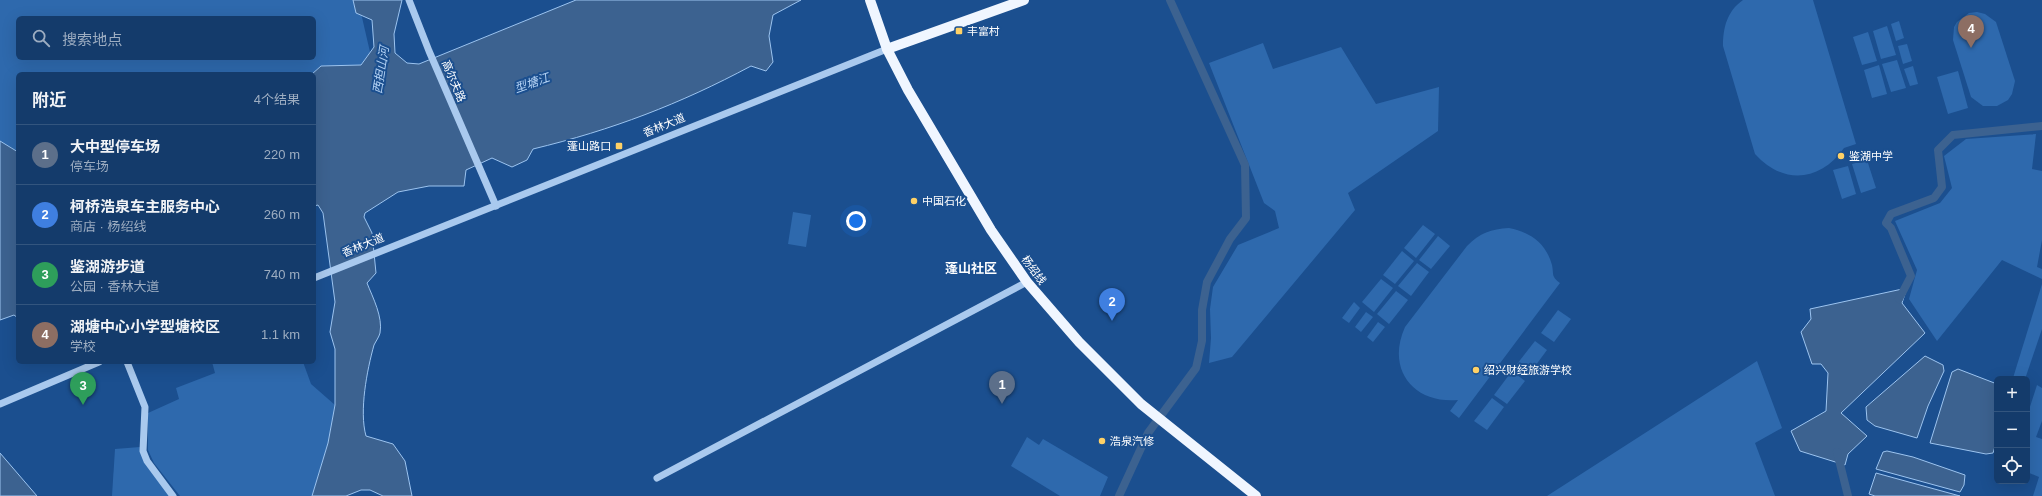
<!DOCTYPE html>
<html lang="zh">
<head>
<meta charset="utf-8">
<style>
	:root { --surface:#143b6b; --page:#1d4271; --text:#f1f3f6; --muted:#9dadc1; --line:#33557e; --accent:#ffd166 }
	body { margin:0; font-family:Helvetica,"Noto Sans SC",sans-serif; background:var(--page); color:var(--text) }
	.controls { position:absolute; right:12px; bottom:12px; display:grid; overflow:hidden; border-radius:6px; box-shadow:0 4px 16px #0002 }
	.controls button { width:36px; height:36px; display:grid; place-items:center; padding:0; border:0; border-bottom:1px solid var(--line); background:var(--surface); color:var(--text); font:20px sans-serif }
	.you { position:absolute; left:856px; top:221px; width:14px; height:14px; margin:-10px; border:3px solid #fff; border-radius:50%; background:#1a73e8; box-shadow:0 0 0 6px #1a73e833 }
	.badge { display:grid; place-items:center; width:26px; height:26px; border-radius:50%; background:var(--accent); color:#fff; font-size:13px; font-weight:700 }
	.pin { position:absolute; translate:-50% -33px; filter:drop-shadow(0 1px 2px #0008) }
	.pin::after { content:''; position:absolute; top:21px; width:14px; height:12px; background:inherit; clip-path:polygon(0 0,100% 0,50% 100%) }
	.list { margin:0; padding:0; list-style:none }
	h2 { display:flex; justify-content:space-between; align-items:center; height:52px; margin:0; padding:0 16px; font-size:17px }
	h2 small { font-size:13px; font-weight:400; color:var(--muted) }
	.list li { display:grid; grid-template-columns:26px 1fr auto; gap:12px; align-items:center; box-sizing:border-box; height:60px; padding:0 16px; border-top:1px solid var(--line) }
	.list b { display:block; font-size:15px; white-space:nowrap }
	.list p { margin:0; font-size:13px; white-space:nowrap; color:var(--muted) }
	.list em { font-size:13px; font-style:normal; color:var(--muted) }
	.icon { flex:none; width:22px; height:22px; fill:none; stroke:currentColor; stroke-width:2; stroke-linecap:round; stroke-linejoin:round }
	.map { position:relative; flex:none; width:2042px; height:496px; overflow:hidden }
	.search { position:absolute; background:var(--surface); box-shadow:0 4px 16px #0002; left:16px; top:16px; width:300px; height:44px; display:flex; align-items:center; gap:10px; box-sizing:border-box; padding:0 14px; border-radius:6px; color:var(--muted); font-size:15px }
	.panel { position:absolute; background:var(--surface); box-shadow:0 4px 16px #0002; left:16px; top:72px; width:300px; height:292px; border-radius:6px }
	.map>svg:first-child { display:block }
</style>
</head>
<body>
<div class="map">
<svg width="2042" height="496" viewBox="0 0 2042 496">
	<rect width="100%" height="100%" fill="#1b4f8f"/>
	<g fill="#2e69ad" fill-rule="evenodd">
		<path d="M0 0H358L370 52 361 65 321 66 312 74H18V152L0 141ZM18 18H314V58H18Z"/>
		<path d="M1743 0H1813L1856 144 1844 148C1820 182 1783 185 1755 154L1723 46C1723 28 1727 11 1743 0Z"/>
		<path d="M1977 12 1985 14 1996 22 2015 81 2012 94 2008 100 1997 106H1983L1971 97 1953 40 1954 27 1957 22 1969 13Z"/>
		<path d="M1899 21 1904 38 1896 41 1891 24Z"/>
		<path d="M1887 26 1896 55 1881 59 1873 31Z"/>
		<path d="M1868 32 1877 61 1862 65 1853 37Z"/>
		<path d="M1263 43 1273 69 1341 47 1376 104 1439 87 1438 131 1348 193 1355 210 1232 357 1209 363 1211 338 1210 309 1213 287 1238 245 1279 228 1275 211 1264 203 1209 63Z"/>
		<path d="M1907 44 1912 61 1903 64 1898 46Z"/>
		<path d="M1897 60 1906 88 1891 92 1882 64Z"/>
		<path d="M1879 65 1887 94 1872 98 1864 70Z"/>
		<path d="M1913 66 1918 84 1910 86 1904 69Z"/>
		<path d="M1958 71 1968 108 1948 114 1937 77Z"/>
		<path d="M2036 134 2032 169 2042 171V240L2037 267 2042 269V279L2002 260 1937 341 1909 299 1917 270 1895 221 1940 203 1952 188 1944 156 1966 139Z"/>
		<path d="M1867 160 1876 188 1861 193 1852 164Z"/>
		<path d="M1848 166 1856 194 1842 199 1833 170Z"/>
		<path d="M793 212 811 215 806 247 788 244Z"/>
		<path d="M1423 225 1435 234 1416 258 1404 248Z"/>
		<path d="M1509 228C1530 232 1546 243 1552 265 1554 275 1551 276 1560 283L1459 418 1450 411 1458 400C1413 404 1386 369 1405 327L1467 246C1480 233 1491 229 1509 228Z"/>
		<path d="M1438 236 1450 246 1431 269 1419 260Z"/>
		<path d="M1402 251 1414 261 1395 284 1383 275Z"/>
		<path d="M1417 263 1429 272 1411 296 1398 286Z"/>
		<path d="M1381 279 1393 288 1374 312 1362 302Z"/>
		<path d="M2042 284V329L2025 379 2013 378Z"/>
		<path d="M1396 291 1408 300 1389 324 1377 314Z"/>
		<path d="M1354 302 1360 308 1349 323 1342 318Z"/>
		<path d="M1558 310 1571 319 1554 342 1541 333Z"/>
		<path d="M1366 312 1373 317 1361 332 1355 327Z"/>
		<path d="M1378 322 1385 327 1373 342 1367 337Z"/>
		<path d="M1535 341 1547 350 1530 373 1517 364Z"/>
		<path d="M1757 361 1782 428 1755 443 1775 496H1547Z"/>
		<path d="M212 362H303L311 384 335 405 328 443 312 496H180L154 463 148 450V413L179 399 176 388 215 373Z"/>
		<path d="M1512 371 1525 381 1507 404 1494 395Z"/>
		<path d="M2037 385 2042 388V421L2036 437 2042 439V496H2033L2039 477 2027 472V416Z"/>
		<path d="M1492 398 1504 407 1487 430 1474 421Z"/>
		<path d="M1027 437 1039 445 1043 439 1108 477 1100 496H1060L1011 466Z"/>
		<path d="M140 447 170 496H112L115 449Z"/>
	</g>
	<g fill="#3c6290" stroke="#9cc4f0">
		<path d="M353 0H402L394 34 395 53 407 63 419 64 576 0H801L773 15 769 36 773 62 766 71 751 66C680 104 612 130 533 149L527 160 512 167 492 158 466 170 464 186H429L398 192 365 213 364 217 372 233 376 273 367 283C373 298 383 317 380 333 379 337 376 341 374 345 367 370 359 411 366 436L393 444 405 461 412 496H383L370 490H361L346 496H312L328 443 335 405V349L330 332 335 302 323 213 318 205 314 206V74H312L321 66 361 65 374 47 372 20 356 13Z"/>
		<path d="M0 141 18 152V318L14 315 0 320Z"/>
		<path d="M1907 288 1902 303 1925 333 1841 413 1867 436 1848 454 1845 465 1800 451 1791 431 1826 411 1828 373 1821 364H1812L1801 332 1811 319 1810 309Z"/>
		<path d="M1925 356 1943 365 1944 371 1928 406 1917 438 1875 426 1867 420 1866 407Z"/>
		<path d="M1958 369 1997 384V440L1993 453 1986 454 1930 443 1952 372Z"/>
		<path d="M1887 451 1913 457 1965 475 1964 485 1960 492 1876 469 1883 452Z"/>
		<path d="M0 453 37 496H0Z"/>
		<path d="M1876 473 1960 496H1875L1869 494Z"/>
	</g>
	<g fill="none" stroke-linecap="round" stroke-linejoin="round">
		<g stroke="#3c6290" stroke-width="8">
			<path d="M1899 299 1911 276 1891 228 1886 223 1891 214 1934 198 1942 187 1938 150 1953 135 2042 126"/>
			<path d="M1837 452 1848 496"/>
			<path d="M1119 496 1148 433 1196 368 1202 341V310L1207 282 1230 239 1246 218 1245 165 1170 0"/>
		</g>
		<g stroke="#a9c9ee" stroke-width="7">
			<path d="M409 0 429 51 496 206"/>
			<path d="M314 278 887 49"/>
			<path d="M127 362 145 407 143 451 147 461 173 496"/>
			<path d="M0 404 99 362"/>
			<path d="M657 478 1027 282"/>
		</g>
		<g stroke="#f0f6ff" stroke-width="10">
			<path d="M870 0 887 49 908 90 991 230 1027 282 1079 342 1141 404 1256 496"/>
			<path d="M887 49 1024 0"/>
		</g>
	</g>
	<g fill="#ffd166" stroke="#1b4f8f" stroke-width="1.5">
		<rect x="955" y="27" width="8" height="8" rx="2"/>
		<rect x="615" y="142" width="8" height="8" rx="2"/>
		<circle cx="1841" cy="156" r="4"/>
		<circle cx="914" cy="201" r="4"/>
		<circle cx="1476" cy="370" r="4"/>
		<circle cx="1102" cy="441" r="4"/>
	</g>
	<g text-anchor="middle" stroke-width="4" stroke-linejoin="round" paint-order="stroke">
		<g font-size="11" fill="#fff" stroke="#1b4f8f" text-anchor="start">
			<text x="967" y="35">丰富村</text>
			<text x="611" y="150" text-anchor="end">蓬山路口</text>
			<text x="1849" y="160">鉴湖中学</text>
			<text x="922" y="205">中国石化</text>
			<text x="1484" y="374">绍兴财经旅游学校</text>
			<text x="1110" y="445">浩泉汽修</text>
		</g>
		<g font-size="11" fill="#fff" stroke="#1b4f8f">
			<text transform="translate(454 81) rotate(67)" y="4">高尔夫路</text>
			<text transform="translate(664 125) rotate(-22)" y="4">香林大道</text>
			<text transform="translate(363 245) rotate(-22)" y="4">香林大道</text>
			<text transform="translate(1034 270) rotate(53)" y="4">杨绍线</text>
		</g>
		<g font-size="12" font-style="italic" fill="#b5d3f5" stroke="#1b4f8f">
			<text transform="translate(381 70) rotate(-81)" y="4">西担山河</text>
			<text transform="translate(532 83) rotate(-19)" y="4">型塘江</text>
		</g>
		<g font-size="13" font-weight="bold" fill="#fff" stroke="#1b4f8f">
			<text x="971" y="273">蓬山社区</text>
		</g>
	</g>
</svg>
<div class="controls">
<button>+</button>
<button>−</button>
<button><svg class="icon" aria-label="locate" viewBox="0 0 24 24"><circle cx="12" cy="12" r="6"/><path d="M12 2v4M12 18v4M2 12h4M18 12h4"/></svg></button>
</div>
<div class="you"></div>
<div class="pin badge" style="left:1002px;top:404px;background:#5c6f8a">1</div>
<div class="pin badge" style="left:1112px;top:321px;background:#3f7fe0">2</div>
<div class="pin badge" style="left:83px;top:405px;background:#2e9e5b">3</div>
<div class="pin badge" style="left:1971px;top:48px;background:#8d6e63">4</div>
<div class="search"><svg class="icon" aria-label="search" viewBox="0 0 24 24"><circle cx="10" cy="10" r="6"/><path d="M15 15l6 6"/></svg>搜索地点</div>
<section class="panel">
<h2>附近<small>4个结果</small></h2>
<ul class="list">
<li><span class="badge" style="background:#5c6f8a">1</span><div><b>大中型停车场</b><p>停车场</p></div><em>220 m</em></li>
<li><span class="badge" style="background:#3f7fe0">2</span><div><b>柯桥浩泉车主服务中心</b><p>商店 · 杨绍线</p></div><em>260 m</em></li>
<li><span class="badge" style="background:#2e9e5b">3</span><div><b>鉴湖游步道</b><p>公园 · 香林大道</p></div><em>740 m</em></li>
<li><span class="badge" style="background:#8d6e63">4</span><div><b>湖塘中心小学型塘校区</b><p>学校</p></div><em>1.1 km</em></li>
</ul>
</section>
</div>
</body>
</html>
